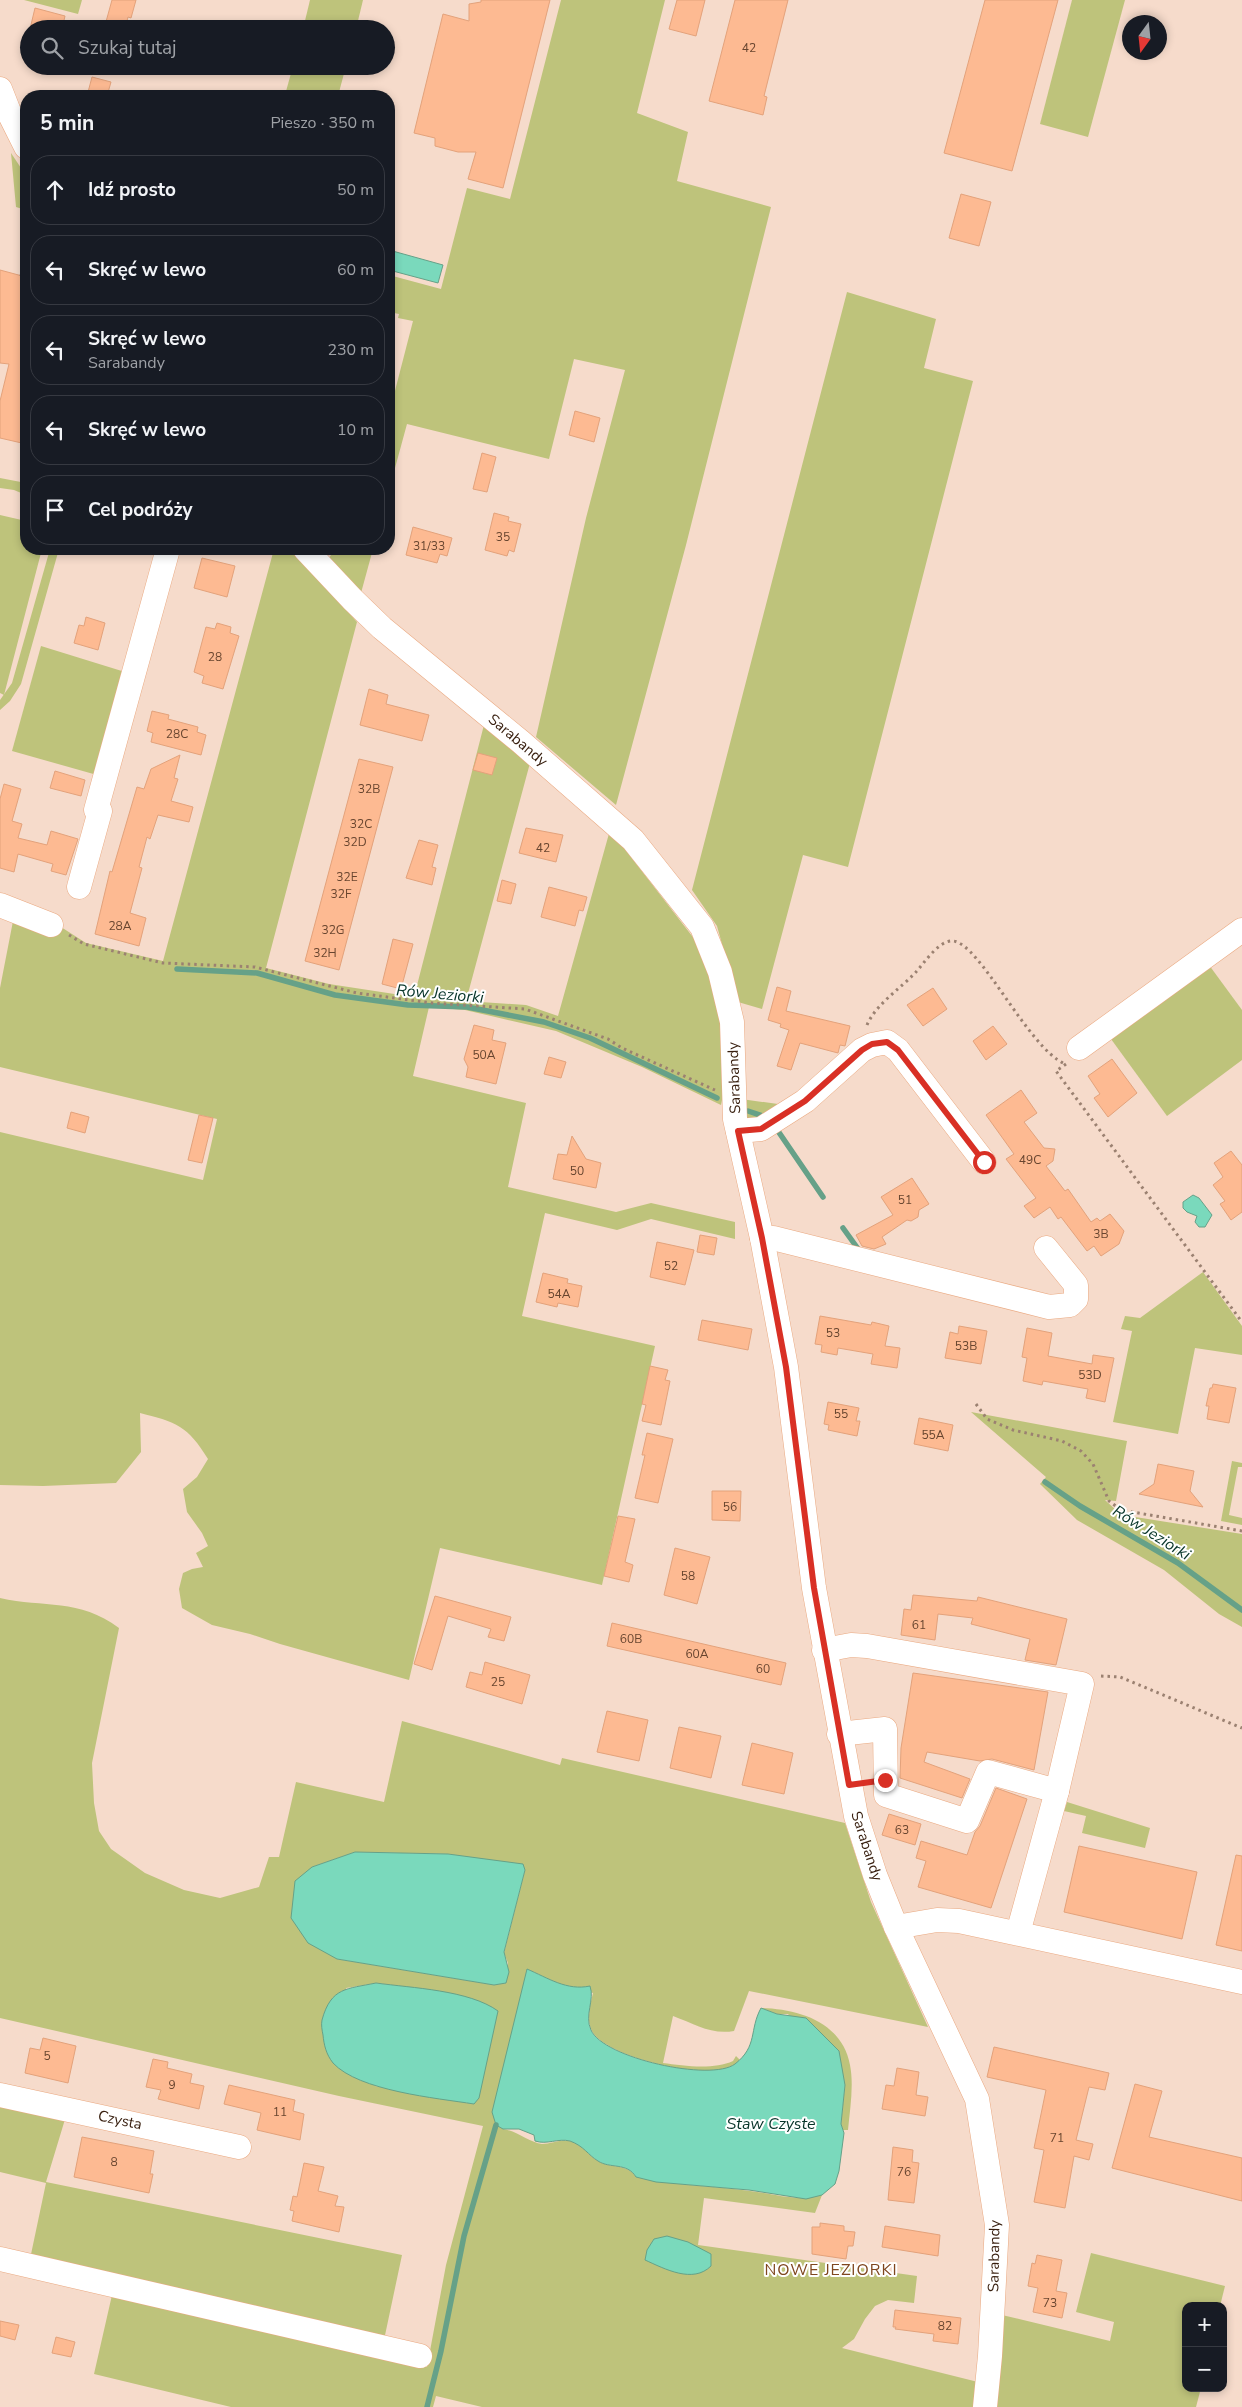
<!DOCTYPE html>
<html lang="pl">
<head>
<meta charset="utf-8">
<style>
	:root { --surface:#171b24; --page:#20242c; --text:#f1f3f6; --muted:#9ea1a6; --line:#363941 }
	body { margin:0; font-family:"Nunito Sans",sans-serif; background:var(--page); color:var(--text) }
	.controls { position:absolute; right:15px; bottom:15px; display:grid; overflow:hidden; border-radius:10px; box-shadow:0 2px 8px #0003 }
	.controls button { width:45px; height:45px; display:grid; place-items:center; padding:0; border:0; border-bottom:1px solid var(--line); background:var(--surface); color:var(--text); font:25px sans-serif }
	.compass { position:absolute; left:1122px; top:15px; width:45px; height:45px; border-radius:50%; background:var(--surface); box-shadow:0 2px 8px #0003; rotate:195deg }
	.stop { position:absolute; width:15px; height:15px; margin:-11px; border:4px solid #d93025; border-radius:50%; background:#fff }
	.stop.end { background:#d93025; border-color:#fff; box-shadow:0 1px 5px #0008 }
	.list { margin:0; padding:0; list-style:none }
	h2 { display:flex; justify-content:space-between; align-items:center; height:65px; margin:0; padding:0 20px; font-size:21px }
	h2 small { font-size:16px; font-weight:400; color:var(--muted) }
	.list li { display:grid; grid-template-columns:32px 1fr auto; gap:15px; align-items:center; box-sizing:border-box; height:70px; margin:0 10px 10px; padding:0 10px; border:1px solid var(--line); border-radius:20px }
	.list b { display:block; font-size:19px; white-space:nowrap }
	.list p { margin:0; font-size:16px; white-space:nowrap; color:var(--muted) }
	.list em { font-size:16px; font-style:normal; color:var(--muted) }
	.icon { flex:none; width:28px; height:28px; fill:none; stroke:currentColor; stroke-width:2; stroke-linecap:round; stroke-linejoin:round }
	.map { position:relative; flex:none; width:1242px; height:2407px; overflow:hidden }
	.search { position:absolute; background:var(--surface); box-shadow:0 2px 8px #0003; left:20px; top:20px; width:375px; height:55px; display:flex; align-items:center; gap:12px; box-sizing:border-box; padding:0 18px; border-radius:28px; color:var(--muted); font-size:19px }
	.panel { position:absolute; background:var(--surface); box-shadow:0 2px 8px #0003; left:20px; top:90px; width:375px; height:465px; border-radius:20px }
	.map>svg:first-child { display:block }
</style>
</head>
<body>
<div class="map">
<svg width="1242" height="2407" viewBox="0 0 1242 2407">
	<rect width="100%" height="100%" fill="#f6dbcb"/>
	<g fill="#bec37b" fill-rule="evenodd">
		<path d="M24 0H82L78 14Z"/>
		<path d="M310 0H363L356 29H303Z"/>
		<path d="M561 0H665L637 113 688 132 677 181 771 207 686 545 616 805 536 737 586 518 625 370 574 359 549 459 407 424 389 490V414L413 321 398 318 399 314 389 312V275L441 289 467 188 510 199Z"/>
		<path d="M1072 0H1125L1088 137 1040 124Z"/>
		<path d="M293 66H346L338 96 285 95Z"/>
		<path d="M11 153 21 168 26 210 16 207Z"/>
		<path d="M847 292 936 319 924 368 973 381 848 867 803 855 762 1009 738 1002 717 926 692 890Z"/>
		<path d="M0 478 26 483V495L14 490 0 488Z"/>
		<path d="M0 515 26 521V549H42L4 695 0 693Z"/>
		<path d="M50 549H59L21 684 10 701 0 710V700L12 683Z"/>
		<path d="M274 549H292L357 622 266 968 329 984 414 997 485 721 530 763 466 1001 526 1005 558 1016 610 830 699 945 712 976 721 1024 724 1090 721 1105 642 1067 556 1031 465 1010 429 1007 413 1076 526 1103 508 1187 616 1212 651 1203 735 1222V1239L651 1219 617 1230 545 1213 522 1316 655 1346 602 1585 440 1548 409 1680 280 1644 250 1634 212 1625 182 1608 179 1589 183 1573 192 1569 203 1567 196 1553 208 1546 202 1533 187 1512 183 1489 197 1477 208 1459C188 1426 176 1422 140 1413L141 1452 116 1483 43 1486 0 1485V1132L203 1180 217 1119 0 1067V988L14 916 59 934 61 927 86 943 163 961Z"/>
		<path d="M335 549H373L361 593 329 558Z"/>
		<path d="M41 646 125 672 97 775 12 751Z"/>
		<path d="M1209 965 1242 1010V1060L1167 1116 1111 1039Z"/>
		<path d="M741 1099 785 1105 745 1126Z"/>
		<path d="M1203 1272 1242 1326V1355L1195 1348 1178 1434 1113 1422 1132 1331 1121 1329 1125 1316 1140 1318Z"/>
		<path d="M971 1412 1127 1441 1116 1501 1105 1500 1117 1511 1129 1516 1242 1534V1627L1219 1614 1164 1570 1077 1520 1040 1484 1046 1477Z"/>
		<path d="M1232 1461 1242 1463V1467H1238L1229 1515 1242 1518V1525L1221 1521Z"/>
		<path d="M0 1598C44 1608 79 1598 119 1628L92 1763 94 1803 99 1831 111 1849 145 1873 184 1890 220 1898 259 1887 269 1857H279L296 1782 384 1802 402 1721 560 1765 562 1758 845 1823 871 1902 928 2027 749 1991 734 2031C711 2035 695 2024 673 2016L663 2063C684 2066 714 2070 733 2061L736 2056 740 2060C736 2063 732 2067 727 2069 699 2078 606 2057 592 2031 586 2020 590 2005 593 1993L557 1983 527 1969 503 2129C517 2131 530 2143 542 2144 551 2144 561 2139 570 2141 584 2145 588 2155 598 2161 611 2169 627 2163 636 2177 673 2185 713 2186 750 2191 776 2194 797 2202 822 2195L815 2213 704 2198 698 2245 917 2276 914 2303 888 2300 875 2306 865 2319 854 2339 842 2348 978 2382 976 2407H482L436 2396 433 2407H231L94 2374 112 2295 427 2367 446 2265 483 2126 339 2096 0 2018ZM355 1852 448 1854 525 1870 504 1953 508 1963 506 1983 494 1985 337 1959 312 1867ZM377 1983 452 1994 474 2104 375 2086 346 1988Z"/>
		<path d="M1067 1802 1150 1828 1145 1848 1082 1833 1086 1816 1064 1811Z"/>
		<path d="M761 2008C799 2009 842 2022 850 2065 854 2085 850 2109 848 2130H843L841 2124 845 2085 788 2014H777Z"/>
		<path d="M0 2102 66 2116 46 2182 402 2255 384 2340 30 2259 46 2183 0 2172Z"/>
		<path d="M1091 2253 1225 2286 1220 2306H1186V2388H1201L1196 2407H995L1002 2315 1110 2341 1114 2322 1076 2312Z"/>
	</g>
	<g fill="#7ad9bc" stroke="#66a188">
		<path d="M389 250 443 265 438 283 389 270Z"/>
		<path d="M1193 1195 1199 1198 1212 1215 1205 1227H1199L1195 1222 1197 1216 1187 1212 1183 1208V1202Z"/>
		<path d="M355 1852 448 1854 523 1864 525 1870 504 1952 509 1972 506 1983 494 1985 337 1959 308 1943 291 1918 295 1881 312 1867Z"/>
		<path d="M527 1969C548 1978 567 1991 590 1986 595 2000 584 2015 591 2030 603 2058 711 2082 735 2064 758 2046 749 2030 761 2008L777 2014 806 2018 839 2051 845 2085 841 2124 844 2133 839 2171 835 2184 822 2195 806 2199 749 2190 656 2182 636 2177C627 2162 610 2169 598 2161 588 2155 584 2146 570 2141 558 2138 547 2145 535 2141L534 2135 519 2129H503L496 2125 492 2112Z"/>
		<path d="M376 1983C412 1988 469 1990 498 2011L479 2098 474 2104C436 2098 359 2091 333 2063 326 2054 324 2045 323 2035 322 2030 321 2025 322 2020 331 1987 347 1989 376 1983Z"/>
		<path d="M667 2236 688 2242 711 2254V2266C693 2284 665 2269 645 2260L647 2250 654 2239Z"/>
	</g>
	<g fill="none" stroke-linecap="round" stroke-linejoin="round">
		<g stroke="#66a188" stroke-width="5.5">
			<path d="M177 969 257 973 335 995 408 1005 467 1007 544 1022 590 1038 717 1098"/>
			<path d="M748 1111 766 1117"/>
			<path d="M778 1131 823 1197"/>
			<path d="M843 1228 861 1253"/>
			<path d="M1045 1482 1080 1506 1178 1563 1242 1610"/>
			<path d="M427 2407 441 2351 464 2236 496 2125"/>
		</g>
	</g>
	<g fill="#fdba92" stroke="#e3a27b">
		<path d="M112 0H136L131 18 128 17 125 29H104Z"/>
		<path d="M481 0H550L503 188 468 179 476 152H458L435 146V138L414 133 443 14 469 21V4L481 2Z"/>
		<path d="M677 0H705L696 36 669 29Z"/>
		<path d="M735 0H788L764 96 767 97 763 115 709 101Z"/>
		<path d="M985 0H1058L1012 171 944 153Z"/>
		<path d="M35 8 65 16 62 29H30Z"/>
		<path d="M92 77 111 82 107 96H87Z"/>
		<path d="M961 194 991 202 979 246 949 238Z"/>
		<path d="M0 270 26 277V444L0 438V401L9 364 0 363Z"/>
		<path d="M575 411 600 418 594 442 569 435Z"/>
		<path d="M482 453 496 457 487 492 473 489Z"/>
		<path d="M494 513 509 517 508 521 521 524 514 552 509 550 507 556 485 550Z"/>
		<path d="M413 527 452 538 447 556 440 554 437 563 406 555Z"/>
		<path d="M202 558 235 566 227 597 194 588Z"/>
		<path d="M86 617 105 623 98 650 74 643 79 625 84 626Z"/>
		<path d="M217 623 231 627 230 633 239 636 223 689 202 683 204 676 194 672 206 627 215 629Z"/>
		<path d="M369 689 388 695 386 704 429 715 422 741 360 725Z"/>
		<path d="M152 711 169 715 168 719 198 727 197 732 206 735 201 755 151 742 153 733 147 731Z"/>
		<path d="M478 753 497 758 492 775 473 770Z"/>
		<path d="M180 755 174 778 178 779 171 801 193 807 189 822 158 815 150 839 147 837 139 867 142 868 130 913 146 918 139 946 95 934 110 871 112 872 137 787 144 789 151 769Z"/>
		<path d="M359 759 393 767 339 970 305 961Z"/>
		<path d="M55 771 85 780 81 796 50 788Z"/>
		<path d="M4 784 21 789 12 821 22 824 18 838 47 845 51 831 78 839 66 875 51 871 53 864 18 854 14 872 0 868V799Z"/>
		<path d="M526 828 563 835 556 862 519 853Z"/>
		<path d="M419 840 438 845 432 867 436 868 432 885 406 878Z"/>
		<path d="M502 880 516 884 511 904 497 901Z"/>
		<path d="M549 887 587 897 583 911 579 910 575 926 541 917Z"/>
		<path d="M393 939 413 944 401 989 382 984Z"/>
		<path d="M777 987 791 991 786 1011 850 1026 845 1046 840 1045 838 1053 800 1043 791 1070 777 1066 789 1030 780 1027 781 1024 768 1020Z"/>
		<path d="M933 988 947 1009 923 1026 907 1005Z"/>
		<path d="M474 1025 494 1030 492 1040 506 1043 496 1084 466 1077 468 1067 464 1059Z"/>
		<path d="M993 1026 1007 1044 986 1060 973 1041Z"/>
		<path d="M549 1057 566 1062 561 1078 544 1074Z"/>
		<path d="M1112 1059 1137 1093 1108 1117 1094 1098 1100 1094 1088 1076Z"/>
		<path d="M1021 1090 1037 1113 1024 1122 1044 1148 1055 1149 1053 1161 1046 1166 1065 1191 1068 1189 1091 1222 1097 1218 1100 1221 1110 1214 1124 1231 1119 1244 1101 1256 1094 1246 1087 1251 1061 1217 1058 1219 1050 1207 1034 1218 1024 1206 1036 1198 1006 1159 1014 1154 986 1115Z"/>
		<path d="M71 1112 89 1117 85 1133 67 1128Z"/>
		<path d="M199 1115 213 1118 202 1163 188 1160Z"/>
		<path d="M572 1136 586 1159 601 1163 596 1188 553 1179 558 1154 567 1155Z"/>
		<path d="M1231 1151 1242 1165V1212L1231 1220 1220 1204 1225 1201 1213 1185 1223 1177 1214 1163Z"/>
		<path d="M912 1178 929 1204 919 1210 918 1217 911 1221 907 1220 882 1237 886 1244 874 1249 862 1246 856 1235 893 1215 881 1197Z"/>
		<path d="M700 1235 717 1238 714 1255 697 1252Z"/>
		<path d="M657 1242 694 1250 685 1285 650 1277Z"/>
		<path d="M543 1273 568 1279 567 1283 582 1286 578 1307 558 1303 557 1307 536 1302Z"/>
		<path d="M820 1316 871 1325 872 1322 889 1326 885 1346 900 1348 897 1368 871 1364 873 1354 838 1348 837 1355 821 1352 822 1345 815 1344Z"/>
		<path d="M702 1320 752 1329 748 1350 698 1340Z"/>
		<path d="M959 1326 987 1331 981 1364 945 1358 950 1332 958 1334Z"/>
		<path d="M1027 1328 1052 1333 1048 1356 1092 1364 1093 1355 1114 1358 1105 1402 1086 1398 1088 1389 1043 1381 1042 1385 1023 1381 1027 1358 1022 1357Z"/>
		<path d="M650 1366 668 1370 665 1380 670 1381 661 1425 642 1421 646 1405 642 1404Z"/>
		<path d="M1213 1384 1236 1388 1229 1423 1207 1419 1209 1406H1206L1210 1388H1212Z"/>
		<path d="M828 1402 859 1408 856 1421H860L857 1436 828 1430 829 1425 824 1424Z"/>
		<path d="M919 1418 953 1425 948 1451 914 1444Z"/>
		<path d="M647 1433 673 1439 658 1503 635 1498 645 1455H642Z"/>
		<path d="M1158 1464 1194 1471 1190 1491 1203 1507 1139 1494 1154 1484Z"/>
		<path d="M712 1491H741L740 1521 712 1520Z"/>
		<path d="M618 1516 635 1519 625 1562 633 1565 629 1582 604 1576Z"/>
		<path d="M675 1548 710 1557 697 1604 664 1595Z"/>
		<path d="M913 1595 977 1601 978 1597 1067 1619 1056 1665 1025 1660 1030 1639 971 1624 973 1618 938 1614 935 1640 901 1635 904 1609 911 1610Z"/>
		<path d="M435 1596 511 1617 504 1641 488 1637 491 1629 448 1616 432 1670 414 1664Z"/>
		<path d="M612 1623 786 1663 781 1685 607 1646Z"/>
		<path d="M485 1662 530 1675 522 1704 466 1687 470 1672 482 1675Z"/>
		<path d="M913 1673 1048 1692 1034 1770 992 1759 980 1761 927 1752 924 1762 970 1779 962 1798 900 1778 901 1748Z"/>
		<path d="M607 1711 648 1720 639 1761 597 1752Z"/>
		<path d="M679 1727 721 1736 711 1778 670 1768Z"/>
		<path d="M752 1743 793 1753 784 1794 742 1785Z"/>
		<path d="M996 1788 1027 1799 991 1908 918 1887 926 1861 916 1858 921 1841 967 1855 975 1832 980 1826Z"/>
		<path d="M889 1814 921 1824 915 1845 882 1835Z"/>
		<path d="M1079 1846 1197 1872 1182 1939 1064 1912Z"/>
		<path d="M1236 1855 1242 1856V1951L1216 1945Z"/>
		<path d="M43 2038 76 2046 68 2083 25 2073 30 2048 40 2050Z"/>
		<path d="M994 2047 1109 2073 1105 2090 1089 2087 1076 2140 1093 2144 1089 2160 1074 2156 1065 2208 1034 2202 1044 2150 1034 2148 1046 2090 987 2077Z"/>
		<path d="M153 2059 168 2062 167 2068 192 2074 190 2083 204 2086 199 2109 158 2099 161 2090 146 2087Z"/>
		<path d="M897 2068 919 2072 916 2095 928 2097 925 2116 882 2109 886 2085 894 2086Z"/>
		<path d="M1135 2084 1162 2091 1149 2137 1242 2158V2201L1112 2168Z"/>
		<path d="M229 2085 295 2100 293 2111 304 2114 300 2140 257 2130 261 2113 224 2104Z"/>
		<path d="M82 2137 154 2151 150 2174H153L149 2193 74 2177Z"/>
		<path d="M893 2147 913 2150 912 2162 919 2163 914 2203 888 2200Z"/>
		<path d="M304 2163 324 2167 318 2191 338 2196 335 2206 344 2207 339 2232 292 2221 294 2211 290 2210 293 2196 297 2197Z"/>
		<path d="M820 2223 844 2226V2231L855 2232 853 2246H848L846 2259 812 2254V2227H820Z"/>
		<path d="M885 2226 940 2235 938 2256 882 2247Z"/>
		<path d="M1037 2255 1062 2260 1056 2291 1067 2293 1062 2318 1033 2312 1038 2288 1028 2286 1032 2263 1035 2264Z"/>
		<path d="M895 2310 961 2318 958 2344 933 2341 934 2334 895 2329 896 2327H893Z"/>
		<path d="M0 2321 19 2325 15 2340 0 2336Z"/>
		<path d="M56 2337 75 2342 71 2357 52 2353Z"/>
	</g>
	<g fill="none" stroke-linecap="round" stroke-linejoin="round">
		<defs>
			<g id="minor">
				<path d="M0 89 11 117 26 147"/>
				<path d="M305 549 352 599 382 628 521 742 633 840 702 927 720 972 732 1022 735 1119 762 1238 786 1367 814 1588 856 1816 875 1875 896 1927 977 2099 997 2225 990 2356 985 2407"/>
				<path d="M79 887 100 811 96 810 168 549"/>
				<path d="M0 905 51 925"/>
				<path d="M1079 1048 1242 930"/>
				<path d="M738 1131 761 1129 805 1101 862 1050 872 1045 887 1042 898 1050 984 1162"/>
				<path d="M762 1238H773L1049 1307 1070 1305 1076 1299V1285L1046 1248"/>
				<path d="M824 1650 851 1645 867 1646 1082 1684 1057 1791 1018 1933"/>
				<path d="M839 1734 885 1729 886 1795 967 1821 988 1772 1057 1791"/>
				<path d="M896 1927 937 1920 959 1921 1242 1982"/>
				<path d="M0 2095 239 2147"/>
				<path d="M0 2259 420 2356"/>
			</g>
		</defs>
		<use href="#minor" stroke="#eaa981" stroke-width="25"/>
		<g stroke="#9b8171" stroke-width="3" stroke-dasharray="2.5 4" stroke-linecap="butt">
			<path d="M25 166 26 175"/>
			<path d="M26 234V241"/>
			<path d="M21 276 26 255"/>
			<path d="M69 935 84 944 163 963 255 967 357 993 432 1003 525 1009 608 1039 622 1048 715 1090"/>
			<path d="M867 1025C876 1004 900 989 916 972 925 962 939 940 953 941 980 943 1028 1048 1065 1064"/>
			<path d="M1066 1064 1056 1071 1242 1322"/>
			<path d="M976 1404 987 1419 1013 1430 1062 1441 1081 1451 1093 1464 1109 1501 1121 1510 1242 1531"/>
			<path d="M1101 1676 1120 1677 1242 1728"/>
		</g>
		<use href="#minor" stroke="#fff" stroke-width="24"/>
	</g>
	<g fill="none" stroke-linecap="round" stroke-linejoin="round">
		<path stroke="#d93025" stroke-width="6" d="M885 1780 849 1785 814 1588 786 1367 762 1238 738 1131 761 1129 805 1101 862 1050 872 1044 887 1042 898 1050 984 1162"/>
	</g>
	<g text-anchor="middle" stroke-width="4" stroke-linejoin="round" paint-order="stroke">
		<g font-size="12" fill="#68452f">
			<text x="749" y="52">42</text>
			<text x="503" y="541">35</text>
			<text x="429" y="550">31/33</text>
			<text x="215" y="661">28</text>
			<text x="177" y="738">28C</text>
			<text x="369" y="793">32B</text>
			<text x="361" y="828">32C</text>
			<text x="355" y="846">32D</text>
			<text x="543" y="852">42</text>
			<text x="347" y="881">32E</text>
			<text x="341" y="898">32F</text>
			<text x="120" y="930">28A</text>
			<text x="333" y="934">32G</text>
			<text x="325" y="957">32H</text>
			<text x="484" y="1059">50A</text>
			<text x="1030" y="1164">49C</text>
			<text x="577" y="1175">50</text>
			<text x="905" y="1204">51</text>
			<text x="1101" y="1238">3B</text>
			<text x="671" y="1270">52</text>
			<text x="559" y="1298">54A</text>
			<text x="833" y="1337">53</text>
			<text x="966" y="1350">53B</text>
			<text x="1090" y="1379">53D</text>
			<text x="841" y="1418">55</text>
			<text x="933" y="1439">55A</text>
			<text x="730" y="1511">56</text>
			<text x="688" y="1580">58</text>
			<text x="919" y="1629">61</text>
			<text x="631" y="1643">60B</text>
			<text x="697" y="1658">60A</text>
			<text x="763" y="1673">60</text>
			<text x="498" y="1686">25</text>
			<text x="902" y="1834">63</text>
			<text x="47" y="2060">5</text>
			<text x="172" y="2089">9</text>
			<text x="280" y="2116">11</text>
			<text x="1057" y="2142">71</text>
			<text x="114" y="2166">8</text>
			<text x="904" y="2176">76</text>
			<text x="1050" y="2307">73</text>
			<text x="945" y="2330">82</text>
		</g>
		<g font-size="15" fill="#371e0e" stroke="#fff">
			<text transform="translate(518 740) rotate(40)" y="5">Sarabandy</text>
			<text transform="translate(734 1078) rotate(-92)" y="5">Sarabandy</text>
			<text transform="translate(867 1846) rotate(72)" y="5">Sarabandy</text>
			<text transform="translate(120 2120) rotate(12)" y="5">Czysta</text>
			<text transform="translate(994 2256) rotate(-89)" y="5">Sarabandy</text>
		</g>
		<g font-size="16" font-style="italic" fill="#073429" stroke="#fff">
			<text transform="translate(440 993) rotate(5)" y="6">Rów Jeziorki</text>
			<text transform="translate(1152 1532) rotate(32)" y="6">Rów Jeziorki</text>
			<text x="771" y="2129">Staw Czyste</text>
		</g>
		<g font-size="16" letter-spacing="1" fill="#7f461f" stroke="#fff">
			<text x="831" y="2275">NOWE JEZIORKI</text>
		</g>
	</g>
</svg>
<div class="controls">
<button>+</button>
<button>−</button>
</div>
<svg class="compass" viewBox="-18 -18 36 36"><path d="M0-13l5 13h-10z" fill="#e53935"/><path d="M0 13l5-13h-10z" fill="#9ea1a6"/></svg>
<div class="stop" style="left:984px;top:1162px"></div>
<div class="stop end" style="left:885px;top:1780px"></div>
<div class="search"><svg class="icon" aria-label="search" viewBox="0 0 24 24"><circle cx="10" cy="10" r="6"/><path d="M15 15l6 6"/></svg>Szukaj tutaj</div>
<section class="panel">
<h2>5 min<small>Pieszo · 350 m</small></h2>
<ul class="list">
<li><svg class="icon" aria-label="ahead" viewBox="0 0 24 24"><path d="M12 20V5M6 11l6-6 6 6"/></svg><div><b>Idź prosto</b></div><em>50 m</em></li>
<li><svg class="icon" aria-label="left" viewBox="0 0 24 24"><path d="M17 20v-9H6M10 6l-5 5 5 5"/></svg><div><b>Skręć w lewo</b></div><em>60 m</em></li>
<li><svg class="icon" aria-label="left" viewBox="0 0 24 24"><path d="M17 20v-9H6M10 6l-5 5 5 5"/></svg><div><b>Skręć w lewo</b><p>Sarabandy</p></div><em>230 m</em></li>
<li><svg class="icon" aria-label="left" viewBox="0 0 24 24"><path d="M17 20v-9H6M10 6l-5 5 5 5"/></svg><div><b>Skręć w lewo</b></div><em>10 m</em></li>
<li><svg class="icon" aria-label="arrive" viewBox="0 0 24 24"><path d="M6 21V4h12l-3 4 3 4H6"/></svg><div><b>Cel podróży</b></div></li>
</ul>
</section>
</div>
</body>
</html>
